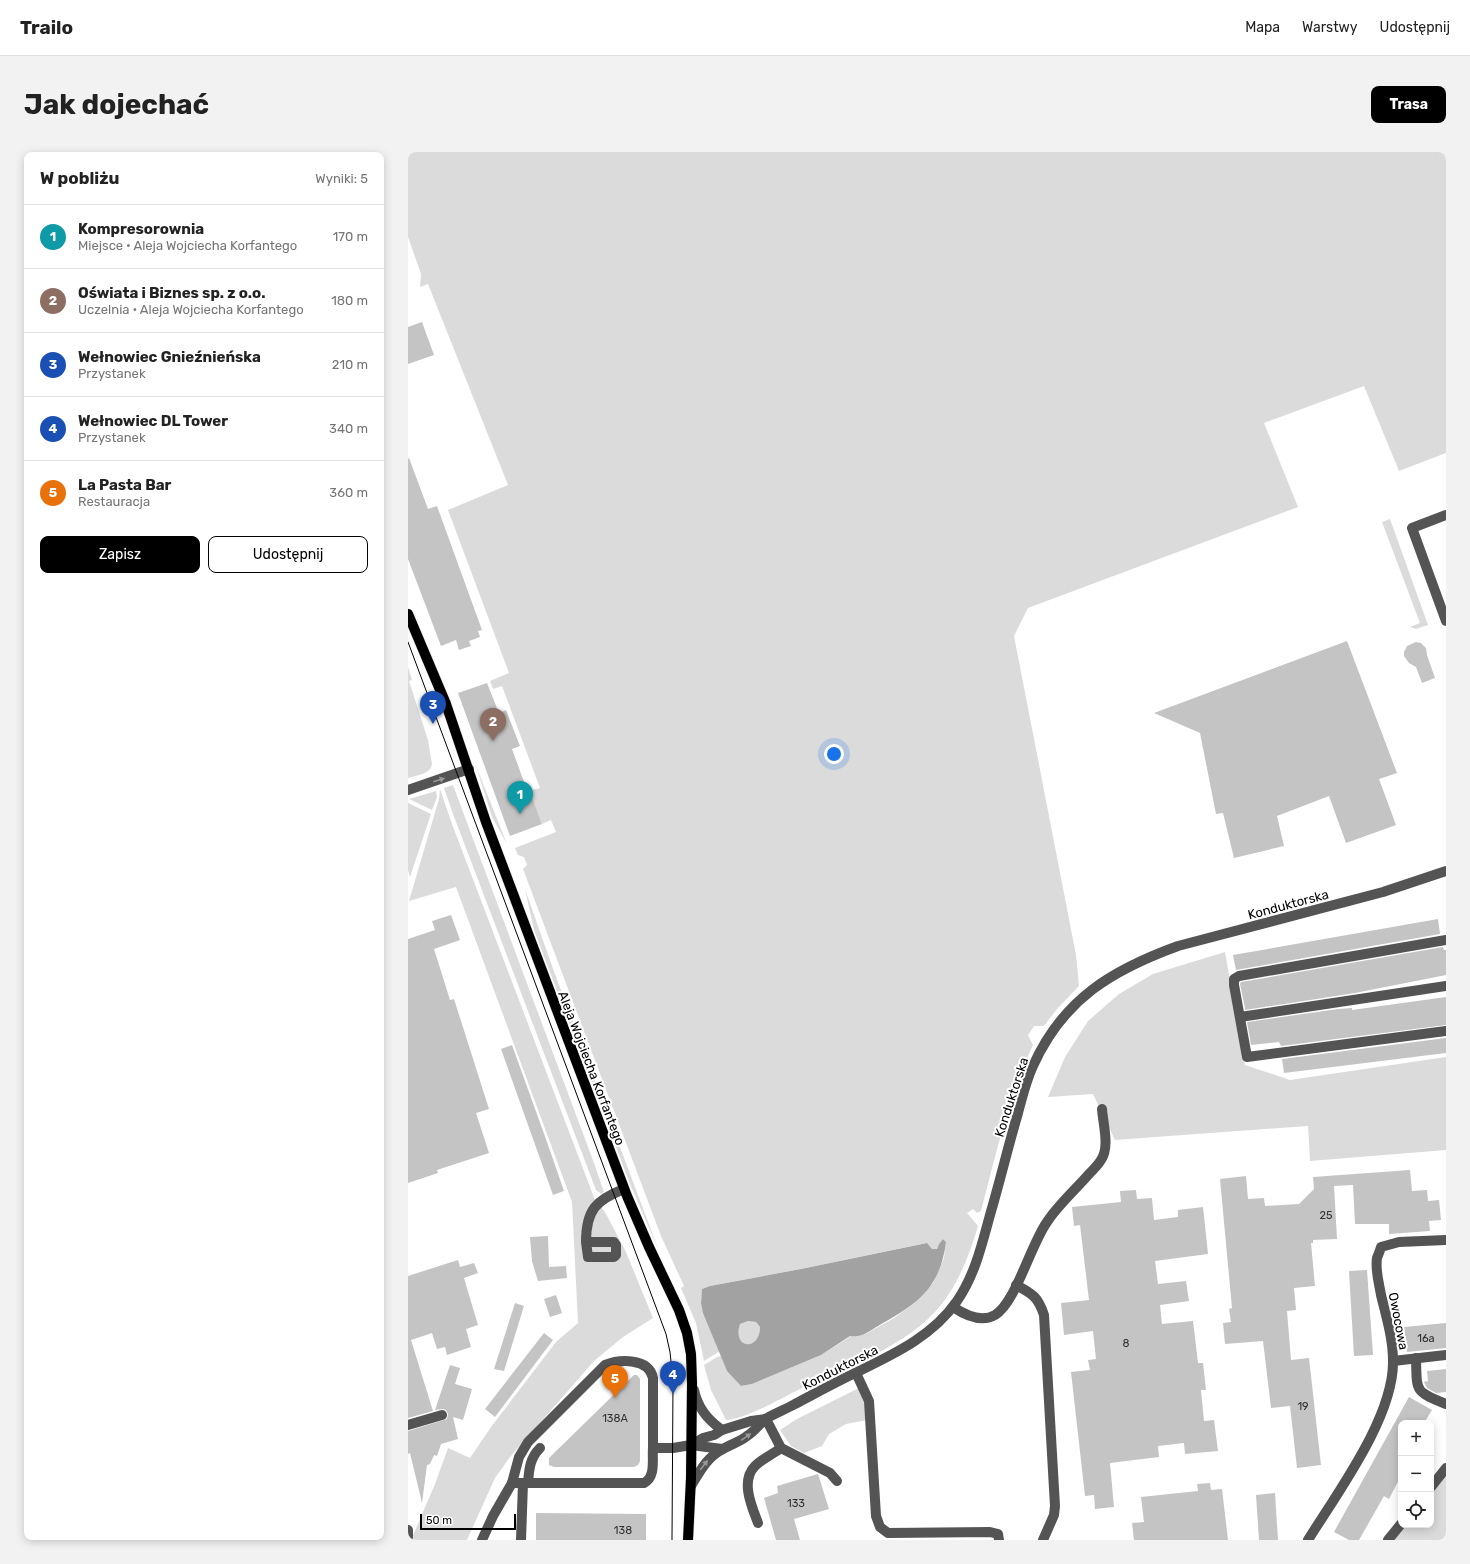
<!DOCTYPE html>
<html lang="pl">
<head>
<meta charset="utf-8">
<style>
	:root { --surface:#fff; --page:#f2f2f2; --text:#222; --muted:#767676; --line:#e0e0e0; --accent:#000 }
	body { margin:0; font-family:Rubik,sans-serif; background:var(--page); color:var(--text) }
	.controls { position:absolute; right:12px; bottom:12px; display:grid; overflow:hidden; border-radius:8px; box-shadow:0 2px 10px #0003 }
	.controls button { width:36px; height:36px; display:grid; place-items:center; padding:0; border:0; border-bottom:1px solid var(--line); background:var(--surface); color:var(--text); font:20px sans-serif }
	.scale { position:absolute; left:12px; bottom:10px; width:96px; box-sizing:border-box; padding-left:4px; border:2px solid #000; border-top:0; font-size:11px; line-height:14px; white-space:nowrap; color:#000; -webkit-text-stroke:3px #fff; paint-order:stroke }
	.you { position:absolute; left:426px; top:602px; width:14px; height:14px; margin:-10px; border:3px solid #fff; border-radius:50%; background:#1a73e8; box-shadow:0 0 0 6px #1a73e833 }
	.badge { display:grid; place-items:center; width:26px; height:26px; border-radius:50%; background:var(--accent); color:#fff; font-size:13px; font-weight:700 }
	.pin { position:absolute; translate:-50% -33px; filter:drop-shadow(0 1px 2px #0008) }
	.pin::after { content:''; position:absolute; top:21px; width:14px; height:12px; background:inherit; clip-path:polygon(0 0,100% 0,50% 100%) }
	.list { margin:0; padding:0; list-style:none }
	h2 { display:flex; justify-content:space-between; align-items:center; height:52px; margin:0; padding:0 16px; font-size:17px }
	h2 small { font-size:13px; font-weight:400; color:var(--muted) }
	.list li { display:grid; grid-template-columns:26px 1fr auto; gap:12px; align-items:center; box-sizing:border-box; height:64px; padding:0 16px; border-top:1px solid var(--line) }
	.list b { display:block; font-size:15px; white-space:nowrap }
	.list p { margin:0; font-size:13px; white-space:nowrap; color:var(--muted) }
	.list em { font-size:13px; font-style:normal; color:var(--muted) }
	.actions { display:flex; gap:8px; padding:12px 16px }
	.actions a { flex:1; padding:9px 0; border:1px solid var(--accent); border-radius:8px; text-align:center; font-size:14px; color:var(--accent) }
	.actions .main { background:var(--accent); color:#fff }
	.icon { flex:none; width:22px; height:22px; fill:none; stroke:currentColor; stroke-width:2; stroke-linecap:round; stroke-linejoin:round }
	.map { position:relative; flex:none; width:1038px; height:1388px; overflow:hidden; border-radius:8px }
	header { display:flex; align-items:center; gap:24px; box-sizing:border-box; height:56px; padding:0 20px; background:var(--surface); border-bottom:1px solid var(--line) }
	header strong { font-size:19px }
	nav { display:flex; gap:22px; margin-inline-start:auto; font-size:14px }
	.intro { display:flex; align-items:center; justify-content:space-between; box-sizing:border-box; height:96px; padding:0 24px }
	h1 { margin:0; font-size:28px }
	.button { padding:10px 18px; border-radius:8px; background:var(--accent); color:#fff; font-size:14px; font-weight:700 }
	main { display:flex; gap:24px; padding:0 24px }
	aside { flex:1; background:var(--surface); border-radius:8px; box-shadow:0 2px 10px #0003 }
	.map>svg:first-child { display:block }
</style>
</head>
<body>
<header>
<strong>Trailo</strong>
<nav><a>Mapa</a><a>Warstwy</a><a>Udostępnij</a></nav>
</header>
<div class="intro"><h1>Jak dojechać</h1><a class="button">Trasa</a></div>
<main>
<aside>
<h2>W pobliżu<small>Wyniki: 5</small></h2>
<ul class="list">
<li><span class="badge" style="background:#0f9aa8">1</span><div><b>Kompresorownia</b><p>Miejsce · Aleja Wojciecha Korfantego</p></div><em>170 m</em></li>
<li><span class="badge" style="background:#8d6e63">2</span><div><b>Oświata i Biznes sp. z o.o.</b><p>Uczelnia · Aleja Wojciecha Korfantego</p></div><em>180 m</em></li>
<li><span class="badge" style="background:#1a4fb4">3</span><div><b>Wełnowiec Gnieźnieńska</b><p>Przystanek</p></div><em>210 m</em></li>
<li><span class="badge" style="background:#1a4fb4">4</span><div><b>Wełnowiec DL Tower</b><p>Przystanek</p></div><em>340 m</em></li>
<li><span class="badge" style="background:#e8710a">5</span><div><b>La Pasta Bar</b><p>Restauracja</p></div><em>360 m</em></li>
</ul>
<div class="actions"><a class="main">Zapisz</a><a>Udostępnij</a></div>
</aside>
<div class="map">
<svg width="1038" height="1388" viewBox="0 0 1038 1388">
	<rect width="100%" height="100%" fill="#fff"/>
	<g fill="#dbdbdb">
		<path d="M0 0H1038V301L991 319 956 234 856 271 890 355 620 456 606 484 668 803 671 834 649 857 636 874H626L620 883 625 893C600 946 588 1003 573 1059L569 1061 565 1057 559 1061 570 1074C562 1102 551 1130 533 1153 500 1194 437 1216 390 1238 374 1246 335 1268 318 1268L303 1238 296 1213 309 1205 313 1204 319 1218 333 1234 344 1232 413 1203 443 1184 459 1181 486 1166 505 1152 525 1131 536 1106 538 1090 535 1087 531 1092 529 1097H524L518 1091 393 1117 302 1134 294 1137 293 1151 312 1199 296 1209 288 1171 273 1136 276 1134 253 1084 115 717 119 713 116 705 110 703 107 696 148 680 143 668 134 672 121 639 132 636 94 534 85 537 82 529 101 521 40 358 100 333 20 132 12 135 13 122 0 85Z"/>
		<path d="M982 367 1020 473 1008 477 1002 475 1012 471 974 370Z"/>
		<path d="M0 515 4 528 1 529 20 588 24 612C23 622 9 623 0 626Z"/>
		<path d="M68 614 99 692 84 665Z"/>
		<path d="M45 633 186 1011 196 1040 193 1042 188 1038 45 662 36 636Z"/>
		<path d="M32 637 44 672 187 1048 197 1060 218 1100 245 1166 215 1185 186 1209 102 1305 87 1326 59 1388H3L27 1332 40 1296 62 1306 83 1275 148 1190 170 1171 164 1050 48 735 1 749 31 647Z"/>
		<path d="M28 639 29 645 24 658 1 647Z"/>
		<path d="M0 651 23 662 2 725 0 718Z"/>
		<path d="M117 737 144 814 251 1099 222 1032 126 778Z"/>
		<path d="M817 800 837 913 882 928 1038 905V998L902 1009 900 974 707 988 685 942 640 945 657 905 680 869 711 842 745 822Z"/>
		<path d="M340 1169 348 1170 352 1175C352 1199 324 1198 332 1172Z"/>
		<path d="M451 1236 457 1251 459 1268 438 1272 421 1282 414 1294 396 1301 383 1294 372 1278 389 1267Z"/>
		<path d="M1038 1323V1388H986L998 1373H1023V1342Z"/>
	</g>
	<path fill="#a2a2a2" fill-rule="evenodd" d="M535 1087 538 1090C532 1137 509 1152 470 1174 461 1179 454 1186 442 1184L413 1203 344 1232 333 1234 319 1219 295 1161 293 1151 294 1137 302 1134 393 1117 519 1091 524 1097H529L531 1092ZM340 1169 348 1170 352 1175C352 1199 324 1198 332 1172Z"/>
	<g fill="#c4c4c4">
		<path d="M14 170 26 203 0 212V175Z"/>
		<path d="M1 306 20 357 29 354 74 478 70 479 72 485 61 489 63 494 51 498 48 488 33 494 0 407V307Z"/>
		<path d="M939 489 989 621 971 627 988 673 938 691 921 644 869 664 876 694 826 706 815 661 808 662 792 581 746 561Z"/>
		<path d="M1008 490 1013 491 1018 496 1019 503 1027 526 1014 531 1008 515 1001 511 996 504V500L999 494Z"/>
		<path d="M79 531 91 561 98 558 112 594 104 597 120 641 122 640 134 672 102 684 50 541Z"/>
		<path d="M43 763 52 788 26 797 42 848 46 847 81 957 68 961 81 1001 29 1018 30 1021 0 1031V787L27 778 24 769Z"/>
		<path d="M1030 767 1032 782 828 818 825 803Z"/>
		<path d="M1035 795 1036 798H1038V823L947 841 837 858V856L832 832 833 830Z"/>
		<path d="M1038 845V873L873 894 871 890 843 893 839 870 930 857 944 856V858Z"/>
		<path d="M1038 886V901L876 921 874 907Z"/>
		<path d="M104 893 139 990 156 1039 145 1043 93 897Z"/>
		<path d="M1002 1018 1004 1039 1019 1038 1020 1049 1031 1048 1033 1068 1021 1069 1022 1079 981 1082V1072H947L945 1033 926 1034 929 1087 905 1088V1091H903L907 1134 886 1136 888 1158 879 1159 883 1208 901 1206 913 1313 889 1316 882 1254 863 1256 855 1189 817 1192 815 1171 823 1170 821 1157 824 1156 812 1027 838 1024 840 1047 856 1046 857 1054 891 1052 906 1037 905 1025Z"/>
		<path d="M728 1038 729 1047 744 1046 746 1068 770 1065V1058L795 1055 800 1102 747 1109 750 1132 778 1129 781 1149 752 1153 754 1172 785 1169 790 1211H795L798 1238H793L796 1269 806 1268 810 1299 777 1302 776 1291 750 1294 751 1305 702 1311 706 1355 687 1357 686 1343 677 1344 663 1220 682 1218 680 1208 688 1207 685 1179 656 1183 653 1151 681 1148 672 1073 666 1074 664 1055 713 1050 712 1039Z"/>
		<path d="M140 1084 141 1115 158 1114 159 1126 130 1129 124 1109 122 1085Z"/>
		<path d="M50 1108 52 1115 66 1111 70 1121 56 1126 70 1173 58 1177 63 1195 39 1203 37 1195 29 1197 24 1181 3 1188 25 1259 0 1266V1124Z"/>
		<path d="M959 1118 965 1203 946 1204 941 1119Z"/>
		<path d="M148 1143 154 1161 142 1165 136 1147Z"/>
		<path d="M107 1151 116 1154 96 1219 86 1217Z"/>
		<path d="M1038 1171V1196L999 1200 996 1175Z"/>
		<path d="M136 1181 145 1188 87 1265 77 1257Z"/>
		<path d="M42 1213 52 1216 47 1232 64 1237 55 1268 45 1265 50 1287 33 1292 29 1304 26 1303 22 1312 19 1313 14 1351 2 1301 0 1302V1279L39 1267 40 1262 38 1258 35 1257 27 1258Z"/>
		<path d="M1038 1217V1240L1028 1241 1019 1236 1016 1230 1020 1229 1019 1219Z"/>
		<path d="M226 1223H229L232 1227V1309L230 1313 226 1315H146L141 1313V1306Z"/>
		<path d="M1001 1245 1024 1258 1016 1271H993V1324L981 1347 976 1344 951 1388H941L926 1380Z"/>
		<path d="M410 1322 421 1357 386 1367 392 1388H368L356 1346 370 1341 369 1334Z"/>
		<path d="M802 1331 803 1338 814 1337 820 1388H726L724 1371 736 1370 733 1345 790 1339 789 1332Z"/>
		<path d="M867 1341 870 1388H851L848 1343Z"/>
		<path d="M128 1361 238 1362V1388H128Z"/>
	</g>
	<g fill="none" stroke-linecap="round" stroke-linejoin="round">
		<defs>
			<path id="major" d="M0 462 38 552 78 670 219 1044 241 1095 271 1158 279 1181 283 1202 284 1231 283 1326 280 1388"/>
		</defs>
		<use href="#major" stroke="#dbdbdb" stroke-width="11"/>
		<g stroke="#545454" stroke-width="10">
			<path d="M1038 363 1004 376 1038 469"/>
			<path d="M0 638 61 617"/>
			<path d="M1038 788 831 824 826 827V833L839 905 1038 879"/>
			<path d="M832 865 1038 834"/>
			<path d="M178 1090H206L208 1093V1103L206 1105H180L178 1090C178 1058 188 1048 216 1037"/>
			<path d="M608 1133C625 1142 630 1145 636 1163L647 1354 646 1363 635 1388"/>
			<path d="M545 1155C557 1163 573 1171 587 1163 608 1150 623 1092 639 1070 649 1054 668 1037 681 1022 685 1018 690 1013 693 1008 702 995 695 972 694 957"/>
			<path d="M1008 1206C1009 1240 1006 1239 1038 1252"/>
			<path d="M985 1209 1038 1203"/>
			<path d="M448 1221 461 1249 468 1364 472 1375 480 1381 582 1380 590 1382 591 1388"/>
			<path d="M286 1238C290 1256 299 1267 314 1278"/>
			<path d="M358 1267 373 1296 422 1321 429 1329"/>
			<path d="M0 1273 34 1263"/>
			<path d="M283 1293 314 1297"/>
			<path d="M104 1331 111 1305 120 1290 197 1213C212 1207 241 1206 245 1226V1296"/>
			<path d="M120 1331C121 1317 122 1306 132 1296"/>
			<path d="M283 1334C292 1319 299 1305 315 1297 323 1292 332 1290 339 1284 347 1279 352 1271 359 1266 368 1261 378 1257 387 1252 408 1241 428 1230 449 1220 486 1202 525 1184 549 1149 567 1123 574 1092 582 1063 592 1029 600 995 610 961 614 946 618 929 625 914 655 847 704 818 770 794L975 740 1038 719"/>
			<path d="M1023 1335 1038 1316"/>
			<path d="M350 1371C344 1355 332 1329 347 1314 354 1307 365 1302 373 1296"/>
			<path d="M0 1378V1385"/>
			<path d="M74 1388 85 1364 104 1331H236C248 1325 244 1308 245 1296H265L283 1293 295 1286 306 1283 314 1278 343 1269 358 1267"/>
			<path d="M113 1388 115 1331"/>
			<path d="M900 1388C929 1341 986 1265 985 1209 985 1186 978 1164 973 1143 971 1131 967 1118 969 1106 970 1103 972 1099 973 1095L991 1090 1038 1088"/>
			<path d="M980 1388 993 1372"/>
		</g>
		<use href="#major" stroke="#000" stroke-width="10"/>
		<path stroke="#000" stroke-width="1" d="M0 490 258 1182 262 1200 265 1229 264 1388"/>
	</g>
	<defs><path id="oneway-solid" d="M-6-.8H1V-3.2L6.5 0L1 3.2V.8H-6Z"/></defs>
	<g fill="#989898">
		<use href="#oneway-solid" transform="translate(31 628) rotate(-18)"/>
		<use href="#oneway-solid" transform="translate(338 1285) rotate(-35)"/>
		<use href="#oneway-solid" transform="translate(296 1313) rotate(-53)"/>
	</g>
	<g text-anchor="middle" stroke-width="4" stroke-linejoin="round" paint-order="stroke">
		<g font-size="11" fill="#313131">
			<text x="918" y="1067">25</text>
			<text x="1018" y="1190">16a</text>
			<text x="718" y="1195">8</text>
			<text x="895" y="1258">19</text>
			<text x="207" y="1270">138A</text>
			<text x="388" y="1355">133</text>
			<text x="215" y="1382">138</text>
		</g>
		<g font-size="13" fill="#000" stroke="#fff">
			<text transform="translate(880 752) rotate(-15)" y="5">Konduktorska</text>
			<text transform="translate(184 916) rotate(69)" y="5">Aleja Wojciecha Korfantego</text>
			<text transform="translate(603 945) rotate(-72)" y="5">Konduktorska</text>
			<text transform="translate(991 1169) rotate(79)" y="5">Owocowa</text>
			<text transform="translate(432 1215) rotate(-27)" y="5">Konduktorska</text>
		</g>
	</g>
</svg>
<div class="controls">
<button>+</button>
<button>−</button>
<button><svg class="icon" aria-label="locate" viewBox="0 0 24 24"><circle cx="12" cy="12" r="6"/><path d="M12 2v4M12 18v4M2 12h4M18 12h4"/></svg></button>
</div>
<div class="scale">50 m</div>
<div class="you"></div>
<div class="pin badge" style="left:112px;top:662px;background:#0f9aa8">1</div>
<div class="pin badge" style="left:85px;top:589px;background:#8d6e63">2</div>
<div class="pin badge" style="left:25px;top:572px;background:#1a4fb4">3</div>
<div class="pin badge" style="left:265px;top:1242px;background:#1a4fb4">4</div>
<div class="pin badge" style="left:207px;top:1246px;background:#e8710a">5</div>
</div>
</main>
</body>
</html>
